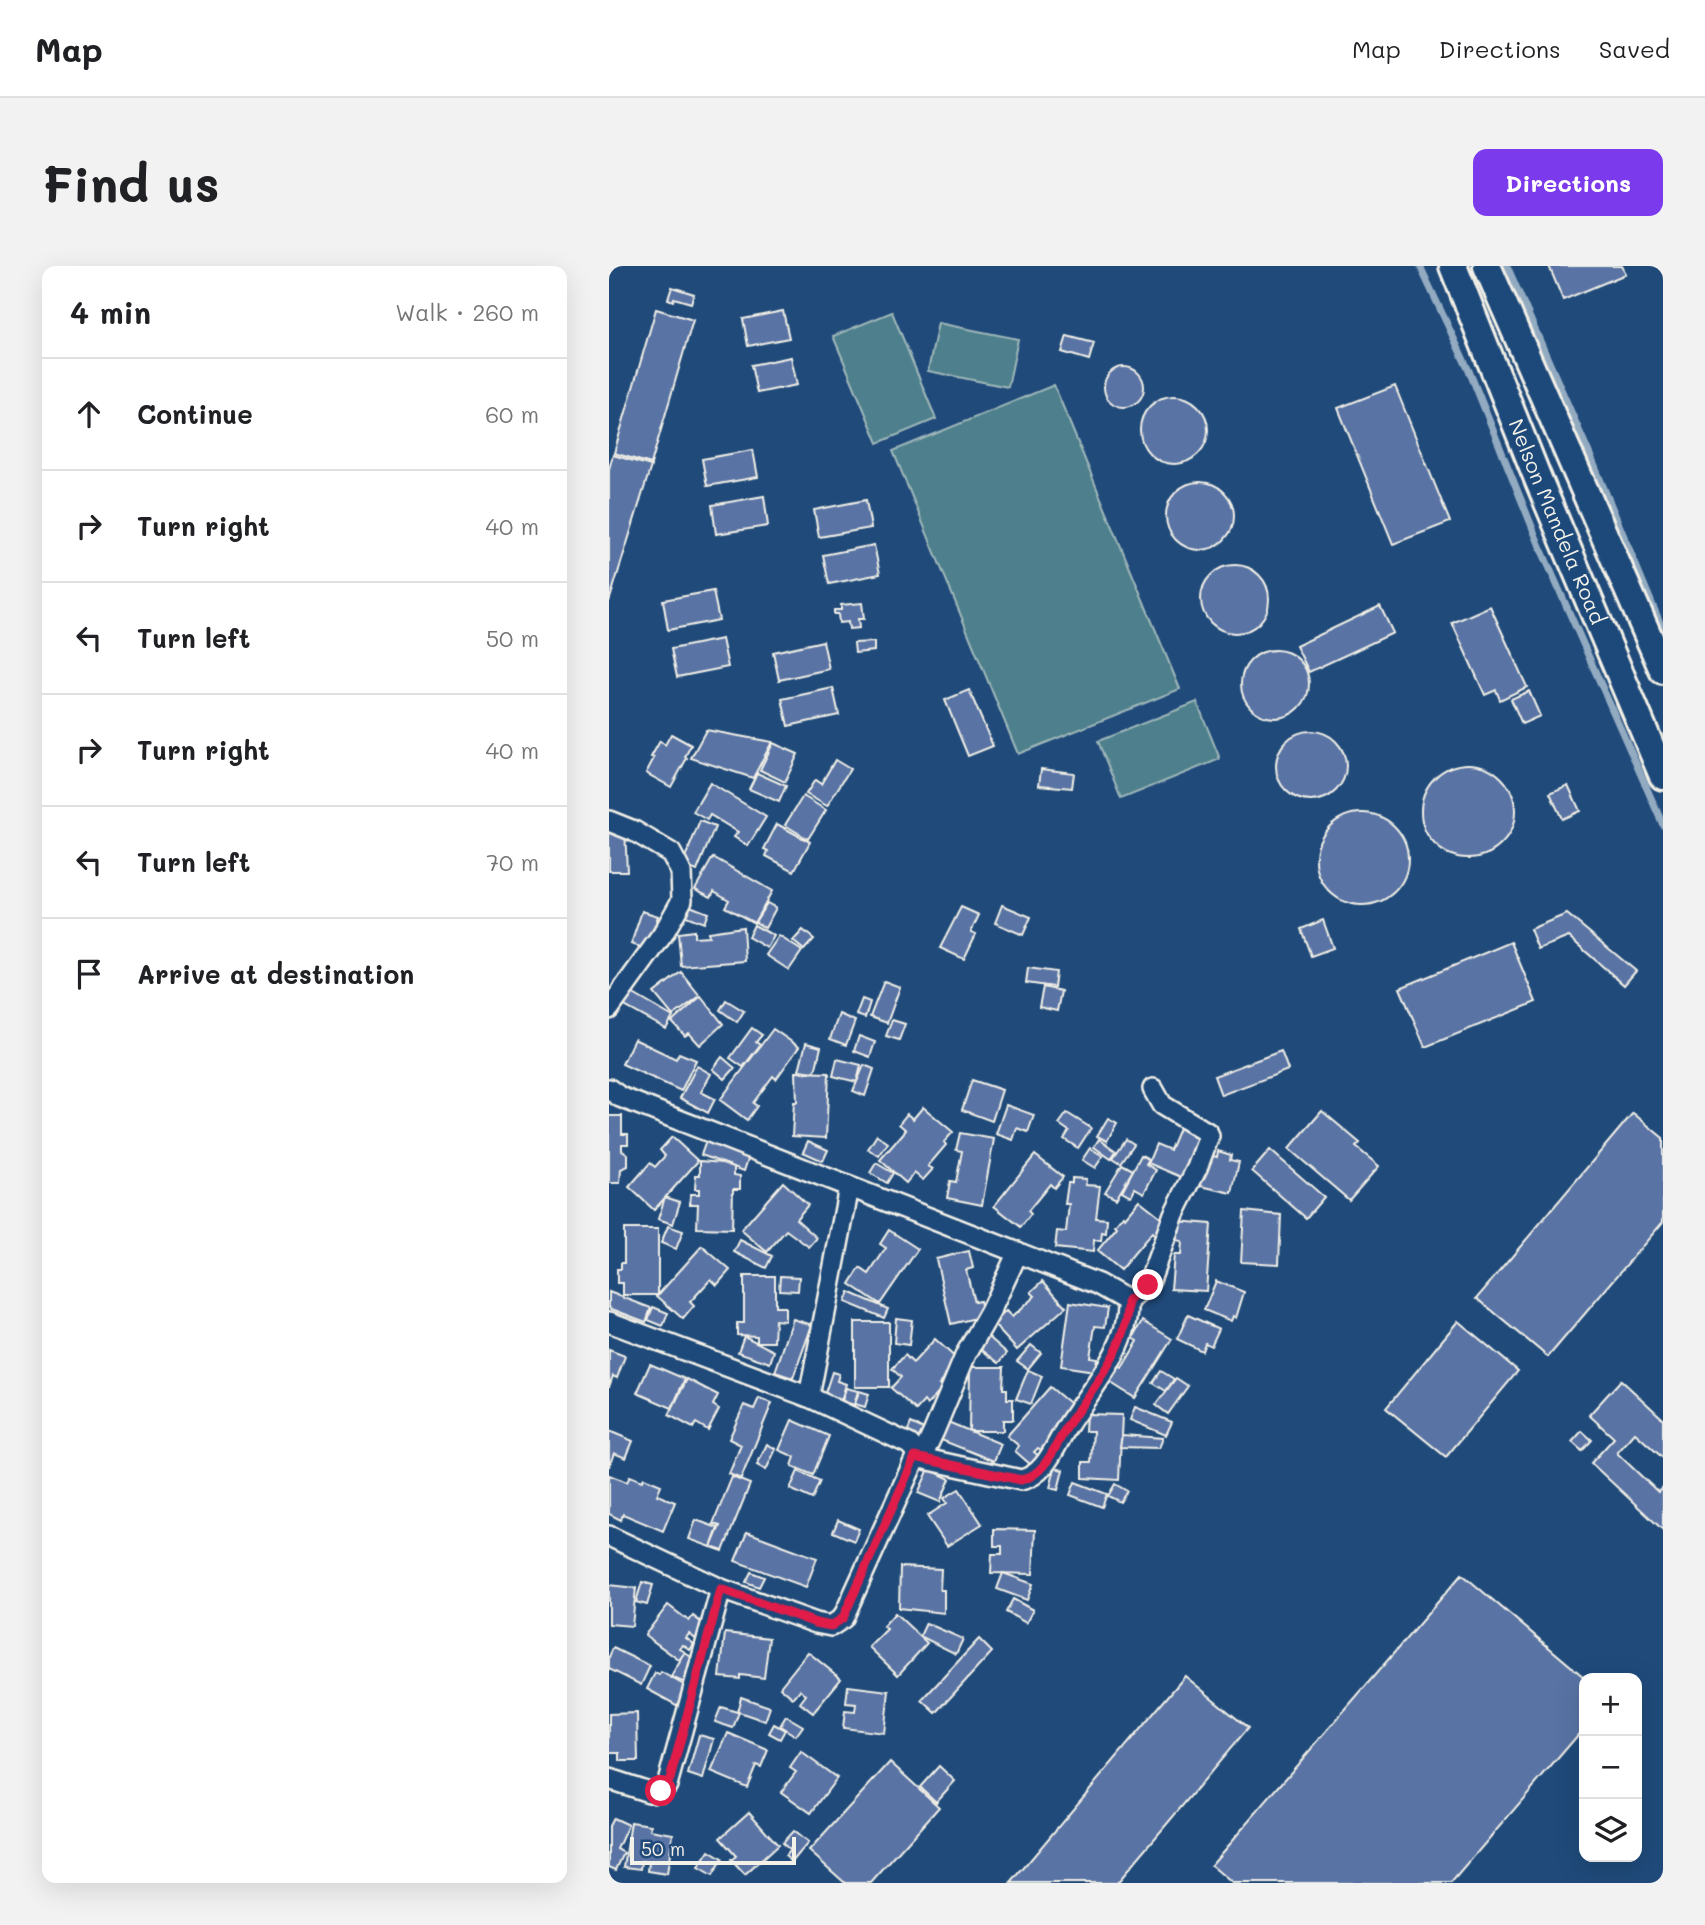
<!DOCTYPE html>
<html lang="en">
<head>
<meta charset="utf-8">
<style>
	:root { --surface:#fff; --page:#f2f2f2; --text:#202124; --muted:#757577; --line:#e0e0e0; --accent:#7c3aed }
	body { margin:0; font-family:Mali,sans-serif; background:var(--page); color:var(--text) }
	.controls { position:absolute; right:21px; bottom:21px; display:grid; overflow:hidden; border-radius:14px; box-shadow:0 7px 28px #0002 }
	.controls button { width:63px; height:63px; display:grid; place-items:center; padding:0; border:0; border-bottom:2px solid var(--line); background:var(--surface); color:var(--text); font:35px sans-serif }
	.scale { position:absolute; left:21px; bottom:18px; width:166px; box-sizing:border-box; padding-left:7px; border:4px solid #f4f1e8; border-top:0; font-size:19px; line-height:24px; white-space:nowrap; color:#f4f1e8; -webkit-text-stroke:5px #1f4a7a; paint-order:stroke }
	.stop { position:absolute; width:21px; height:21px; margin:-16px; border:5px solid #e11d48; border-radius:50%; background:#fff }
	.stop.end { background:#e11d48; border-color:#fff; box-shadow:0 2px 7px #0008 }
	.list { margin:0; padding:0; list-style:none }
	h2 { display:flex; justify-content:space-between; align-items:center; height:91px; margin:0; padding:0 28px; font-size:30px }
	h2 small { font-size:23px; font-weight:400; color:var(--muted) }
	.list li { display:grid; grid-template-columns:46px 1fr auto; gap:21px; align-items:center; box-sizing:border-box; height:112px; padding:0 28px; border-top:2px solid var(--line) }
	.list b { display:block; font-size:26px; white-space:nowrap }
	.list em { font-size:23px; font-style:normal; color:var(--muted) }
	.icon { flex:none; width:38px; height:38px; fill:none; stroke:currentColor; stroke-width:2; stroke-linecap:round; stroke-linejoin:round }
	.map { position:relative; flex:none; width:1054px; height:1617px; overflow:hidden; border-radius:14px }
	header { display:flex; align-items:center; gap:42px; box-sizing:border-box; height:98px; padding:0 35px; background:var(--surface); border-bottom:2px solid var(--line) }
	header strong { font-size:33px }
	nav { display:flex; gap:38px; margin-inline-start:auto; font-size:24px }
	.intro { display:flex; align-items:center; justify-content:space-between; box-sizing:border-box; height:168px; padding:0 42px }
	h1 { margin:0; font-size:49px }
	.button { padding:18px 32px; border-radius:14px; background:var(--accent); color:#fff; font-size:24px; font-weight:700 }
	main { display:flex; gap:42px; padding:0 42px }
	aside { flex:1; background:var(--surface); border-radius:14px; box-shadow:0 7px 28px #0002 }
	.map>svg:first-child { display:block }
</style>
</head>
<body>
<header>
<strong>Map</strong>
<nav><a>Map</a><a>Directions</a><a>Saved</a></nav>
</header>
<div class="intro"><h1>Find us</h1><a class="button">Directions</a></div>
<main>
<aside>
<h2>4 min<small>Walk · 260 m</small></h2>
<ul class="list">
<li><svg class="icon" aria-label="ahead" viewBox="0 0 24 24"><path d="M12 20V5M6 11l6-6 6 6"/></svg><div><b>Continue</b></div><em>60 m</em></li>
<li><svg class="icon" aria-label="right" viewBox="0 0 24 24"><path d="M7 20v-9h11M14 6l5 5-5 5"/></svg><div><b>Turn right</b></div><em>40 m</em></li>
<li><svg class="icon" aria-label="left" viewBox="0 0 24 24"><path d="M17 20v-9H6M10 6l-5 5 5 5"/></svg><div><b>Turn left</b></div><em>50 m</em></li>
<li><svg class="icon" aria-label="right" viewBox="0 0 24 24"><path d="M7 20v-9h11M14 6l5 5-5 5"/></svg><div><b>Turn right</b></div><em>40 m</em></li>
<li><svg class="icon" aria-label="left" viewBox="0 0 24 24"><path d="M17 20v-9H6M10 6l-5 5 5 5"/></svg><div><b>Turn left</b></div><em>70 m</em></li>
<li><svg class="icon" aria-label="arrive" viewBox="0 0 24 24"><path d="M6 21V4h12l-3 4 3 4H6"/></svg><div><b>Arrive at destination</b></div></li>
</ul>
</aside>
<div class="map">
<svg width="1054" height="1617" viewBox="0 0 1054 1617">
	<rect width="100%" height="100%" fill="#1f4a7a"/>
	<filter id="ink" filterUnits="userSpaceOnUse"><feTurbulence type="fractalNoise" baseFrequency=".0143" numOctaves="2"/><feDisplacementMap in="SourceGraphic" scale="14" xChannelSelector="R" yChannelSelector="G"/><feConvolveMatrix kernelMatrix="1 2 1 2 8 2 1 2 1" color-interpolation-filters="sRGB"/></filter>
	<g filter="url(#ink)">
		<g fill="#4e808c" stroke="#a1b8ba" stroke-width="2">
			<path d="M283 46 327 153 269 177 224 70Z"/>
			<path d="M329 57 409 73 399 121 319 105Z"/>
			<path d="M445 119 571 423 409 488 284 185Z"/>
			<path d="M588 436 611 493 512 533 489 475Z"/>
		</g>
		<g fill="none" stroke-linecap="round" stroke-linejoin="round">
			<g stroke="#93abc1" stroke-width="7">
				<path d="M811 0 861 107 930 278 1054 559"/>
				<path d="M898 0 984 196 1054 364"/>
			</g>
		</g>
		<g fill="#5873a4" stroke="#f4f1e8" stroke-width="2">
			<path d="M940 0H1013L1017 8 954 34Z"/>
			<path d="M63 21 85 28 82 37 65 32 64 35 59 33Z"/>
			<path d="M47 43 84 54 42 198 5 187Z"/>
			<path d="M174 45 180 72 139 80 134 53Z"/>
			<path d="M458 70 485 77 480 94 453 86Z"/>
			<path d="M182 91 188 119 148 127 142 99Z"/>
			<circle cx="515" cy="121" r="20"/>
			<path d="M786 120 841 256 784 278 729 142Z"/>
			<circle cx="565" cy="164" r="34"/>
			<path d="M144 184 149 211 98 220 93 193Z"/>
			<path d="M4 189 42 200 0 336V203Z"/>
			<circle cx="591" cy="250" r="34"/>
			<path d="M155 230 159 260 107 268 103 239Z"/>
			<path d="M257 234 262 262 210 271 205 244Z"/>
			<path d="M265 279 271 308 220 318 214 289Z"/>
			<circle cx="626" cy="333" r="34"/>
			<path d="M104 325 110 354 59 364 54 334Z"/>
			<path d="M253 337 255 353H249L250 362 240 363 239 356 230 357 229 348H225V344H232V339Z"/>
			<path d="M771 340 784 367 700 406 687 380Z"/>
			<path d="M881 340 918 421 891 434 887 424 876 429 843 357Z"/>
			<path d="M113 373 119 401 68 411 62 383Z"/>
			<path d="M214 375 220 403 170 414 164 386Z"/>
			<path d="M265 376V385L246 387 245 377Z"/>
			<circle cx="666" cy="418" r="34"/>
			<path d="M224 422 230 449 179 460 173 433Z"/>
			<path d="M360 424 384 480 359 490 336 434Z"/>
			<path d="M920 425 931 450 913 458 902 433Z"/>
			<path d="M97 464 163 476 144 512 82 492Z"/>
			<circle cx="702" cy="500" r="35"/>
			<path d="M62 468 82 479 76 491 78 492 62 521 37 507 45 492 42 491 51 475 56 479Z"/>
			<path d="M164 477 189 488 176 516 151 504Z"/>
			<path d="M226 494 241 503 218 540 197 528 206 514 212 518Z"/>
			<circle cx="859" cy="545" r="47"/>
			<path d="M432 503 465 507 463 522 430 519Z"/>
			<path d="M148 507 177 520 170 536 140 523Z"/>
			<path d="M101 517 157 551 139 580 125 571 129 566 101 549 98 554 84 546Z"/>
			<path d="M959 519 971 545 953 553 941 527Z"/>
			<path d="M194 530 217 544 199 573 176 559Z"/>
			<circle cx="753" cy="593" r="46"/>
			<path d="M91 555 106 561 88 605 73 599Z"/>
			<path d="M168 558 201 576 185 605 157 590 159 585 155 583Z"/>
			<path d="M16 563 18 605H0V564Z"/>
			<path d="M104 591 163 625 145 657 116 641 120 634 105 625 102 631 86 623Z"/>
			<path d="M158 637 167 642 156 662 146 656Z"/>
			<path d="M393 639 422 651 414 669 386 657Z"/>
			<path d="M81 640 99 647 95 657 77 650Z"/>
			<path d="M352 641 370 649 362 666 367 668 355 693 331 682Z"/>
			<path d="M33 645 49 650 38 683 22 678Z"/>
			<path d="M958 648 1027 705 1015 719 960 671 929 683 921 663Z"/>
			<path d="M714 654 724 682 702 690 692 663Z"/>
			<path d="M145 659 165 670 158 682 139 671Z"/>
			<path d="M134 661 136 695 72 700 69 667 85 665V671L100 670 99 666Z"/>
			<path d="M194 664 205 673 195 684 184 675Z"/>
			<path d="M170 670 193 685 180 704 157 689Z"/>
			<path d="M902 676 927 736 816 781 791 722Z"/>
			<path d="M419 702 447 706 445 721 417 717Z"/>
			<path d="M72 706 91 730 64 750 45 727Z"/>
			<path d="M275 715 291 721 278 757 261 751Z"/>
			<path d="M434 721 452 725 448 745 430 741Z"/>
			<path d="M21 726 64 751 57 763 14 739Z"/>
			<path d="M92 730 114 758 91 779 80 767 76 770 63 756Z"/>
			<path d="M253 733 261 736 256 752 247 749Z"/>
			<path d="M117 734 135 745 128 756 111 744Z"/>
			<path d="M230 748 246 755 237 779 221 773Z"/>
			<path d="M283 754 296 758 290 774 277 770Z"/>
			<path d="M143 762 153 769 147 776 151 779 134 801 121 792Z"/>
			<path d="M164 763 190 781 167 813 164 810 144 837 148 840 138 854 111 834Z"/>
			<path d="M250 770 266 776 261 791 245 785Z"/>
			<path d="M25 773 67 793 70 787 87 794 72 825 13 798Z"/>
			<path d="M197 777 212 781 206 806 190 804Z"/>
			<path d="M672 785 679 804 612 829 605 810Z"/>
			<path d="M113 791 126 802 116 813 104 803Z"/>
			<path d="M228 793 252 799 248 816 224 810Z"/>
			<path d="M255 799 265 803 256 830 244 825Z"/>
			<path d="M88 800 102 808 92 826 106 833 99 847 71 832Z"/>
			<path d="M187 806 220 807 217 872 183 870 185 836H188Z"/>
			<path d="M363 814 393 824 383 855 353 844Z"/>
			<path d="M397 839 425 849 419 866 408 862 404 874 387 868Z"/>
			<path d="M314 841 344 866 335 876 337 879 319 900 324 903 314 914 305 907 297 917 271 894 297 864 290 858 298 848 304 853Z"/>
			<path d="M713 845 751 877 747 881 770 900 740 934 680 883Z"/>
			<path d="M458 847 482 862 469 882 455 873 460 865 450 858Z"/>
			<path d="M1024 847 1054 872V956L939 1091 868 1032Z"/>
			<path d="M0 850H13V868H19V878H13V884L19 888V900L12 903 11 917H0Z"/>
			<path d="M499 852 508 857 498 875 488 870Z"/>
			<path d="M570 862 597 873 579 914 539 897 547 878 561 884Z"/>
			<path d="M351 867 385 873 373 939 338 932 341 915 347 916 353 885 347 884Z"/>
			<path d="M268 869 279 877 270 890 259 883Z"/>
			<path d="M63 871 89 895 45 944 20 921 41 897 46 901 56 890 51 884Z"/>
			<path d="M490 873 507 885 502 893 485 881Z"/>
			<path d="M517 873 525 878 512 897 504 892Z"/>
			<path d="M97 875 140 890 135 905 92 889Z"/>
			<path d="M199 875 219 884 214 895 194 886Z"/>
			<path d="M481 882 494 890 486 902 473 894Z"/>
			<path d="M661 884 715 931 697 952 643 905Z"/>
			<path d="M609 885 622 889 621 894 630 896 623 927 587 919 595 888 608 891Z"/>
			<path d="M426 889 454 911 445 922 441 918 419 945 422 948 412 961 385 940Z"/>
			<path d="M532 889 540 893 537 898 547 904 535 927 526 922 522 930 513 925Z"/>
			<path d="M91 895 113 897 125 901V909L131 910V923H124L123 963 88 962 89 938H81L82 928H90V923H86L87 909H91Z"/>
			<path d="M267 897 284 907 278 917 261 907Z"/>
			<path d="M513 898 524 904 507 932 496 926Z"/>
			<path d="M463 912 477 913 476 919 491 920 487 952 498 953 497 967 493 966 492 975 485 974 484 986 446 982 448 965 457 966 460 938H456L459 917H463Z"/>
			<path d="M174 916 199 939 187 953 208 972 200 981 177 964 158 986 132 964Z"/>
			<path d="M56 931 71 936 64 958 49 953Z"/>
			<path d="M530 934 558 956 546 970 543 966 511 1004 488 985 508 961 506 959 514 949 516 951Z"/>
			<path d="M635 945 672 949 670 998 632 996Z"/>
			<path d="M568 955 602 958 597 1025 562 1023 565 989H572L573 975 566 974Z"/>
			<path d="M59 960 74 965 67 983 52 977Z"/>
			<path d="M15 963H49V1029H14V1017H8V1003H12V997H15Z"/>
			<path d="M280 964 309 983 271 1038 241 1018 251 1002 260 1008 277 982 271 978Z"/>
			<path d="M131 974 163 990 157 1002 125 986Z"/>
			<path d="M93 980 121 1004 108 1019 102 1013 81 1036 85 1040 74 1053 48 1030Z"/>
			<path d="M360 985 364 1002 357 1004 365 1036 371 1035 375 1050 342 1058 327 993Z"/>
			<path d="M135 1010H166V1041H176V1055L166 1054 165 1076H148V1070L128 1069V1057H135Z"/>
			<path d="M171 1010 190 1011 189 1025 170 1024Z"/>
			<path d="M434 1015 457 1041 408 1084 384 1058 397 1045 403 1051 426 1030 422 1026Z"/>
			<path d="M607 1015 635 1026 627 1052 624 1050 622 1055 595 1044Z"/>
			<path d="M0 1026 42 1042 37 1056 0 1042Z"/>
			<path d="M240 1026 279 1043 275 1052 236 1036Z"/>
			<path d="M461 1036 499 1042 496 1061 486 1060 481 1091 488 1092 486 1105 452 1100Z"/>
			<path d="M44 1041 59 1047 54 1060 39 1054Z"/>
			<path d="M579 1049 610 1063 602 1080 596 1077 593 1085 568 1073Z"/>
			<path d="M287 1052 303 1054 300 1079 285 1077Z"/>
			<path d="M184 1053 203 1059 184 1112 166 1106Z"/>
			<path d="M534 1055 563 1073 526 1132 499 1115 508 1099 513 1102 529 1075 524 1072Z"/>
			<path d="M849 1055 909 1105 837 1191 777 1142Z"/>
			<rect x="246" y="1056" width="34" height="65"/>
			<path d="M374 1066 398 1087 390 1097 365 1078Z"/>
			<path d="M135 1070 165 1085 161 1097 129 1086Z"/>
			<path d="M326 1073 351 1096 330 1119 334 1121 318 1139 315 1135 307 1144 282 1122 292 1111 283 1103 296 1089 304 1097Z"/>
			<path d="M422 1079 432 1087 419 1103 408 1095Z"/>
			<path d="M0 1084 16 1090 8 1112 4 1110 0 1121Z"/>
			<path d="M41 1098 76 1113 63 1142 28 1127Z"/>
			<path d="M361 1101H395L394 1123H398V1133H404V1154H394V1165H360Z"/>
			<path d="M419 1104 433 1110 422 1138 407 1133Z"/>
			<path d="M552 1105 565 1113 557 1125 544 1117Z"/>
			<path d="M223 1106 230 1108 228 1115 237 1118 232 1135 215 1130Z"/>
			<path d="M567 1112 579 1120 559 1148 547 1139Z"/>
			<path d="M78 1113 109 1129 104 1139 110 1143 99 1164 87 1157 84 1162 60 1149Z"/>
			<path d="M1012 1114 1054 1153V1192L1026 1167 1008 1187 1049 1226 1054 1221V1264L982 1197 1005 1172 980 1149Z"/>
			<path d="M441 1121 465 1141 442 1168 444 1170 432 1184 429 1182 425 1186 430 1190 422 1199 406 1185 410 1180 398 1170Z"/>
			<path d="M237 1122 249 1125 245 1139 233 1135Z"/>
			<path d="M250 1125 260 1128 256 1141 246 1138Z"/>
			<path d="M150 1132 163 1137 132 1213 120 1208 132 1179 120 1173 135 1139 145 1143Z"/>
			<path d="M526 1141 563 1156 557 1169 521 1154Z"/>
			<path d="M477 1148 513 1149 510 1214 474 1212V1196H482L484 1165H476Z"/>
			<path d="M183 1154 220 1170 204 1209 183 1200 186 1191 170 1184Z"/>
			<path d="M334 1154 392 1178 385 1195 327 1172Z"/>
			<path d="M302 1157 317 1164 313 1173 298 1167Z"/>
			<path d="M0 1165 24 1175 17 1192 5 1187 0 1201Z"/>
			<path d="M973 1165 983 1174 973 1185 963 1176Z"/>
			<path d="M513 1169 554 1172 550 1182 511 1181Z"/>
			<path d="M158 1178 167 1183 157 1204 148 1199Z"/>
			<path d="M446 1202 454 1204 449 1224 441 1222Z"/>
			<path d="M320 1203 341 1213 331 1236 309 1227Z"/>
			<path d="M189 1205 211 1215 203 1233 181 1223Z"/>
			<path d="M0 1209 18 1216 21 1210 33 1215 35 1212 52 1219 48 1229 66 1236 54 1265 14 1248 12 1254 0 1248Z"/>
			<path d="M123 1211 141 1218 114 1285 102 1281 111 1260 104 1258Z"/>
			<path d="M466 1216 498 1228 493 1241 461 1229Z"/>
			<path d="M506 1218 518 1225 511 1236 499 1230Z"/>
			<path d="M350 1223 373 1258 338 1280 318 1250 338 1237 335 1232Z"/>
			<path d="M87 1254 109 1262 102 1281 80 1273Z"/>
			<path d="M229 1254 250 1263 245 1275 224 1266Z"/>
			<path d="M385 1263 426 1264 424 1308 382 1307 383 1288H393V1280H385Z"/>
			<path d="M138 1266 208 1292 197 1321 126 1295Z"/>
			<path d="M291 1301 332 1303 331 1324H335V1347L290 1342Z"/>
			<path d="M142 1306 155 1311 150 1321 137 1316Z"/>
			<path d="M394 1307 424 1318 418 1334 388 1323Z"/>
			<path d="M853 1308 976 1412 975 1462 842 1617H623L602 1599Z"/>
			<path d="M33 1316 44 1319 38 1339 27 1336Z"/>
			<path d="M0 1319 27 1322 23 1360 0 1358Z"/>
			<path d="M404 1333 424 1344 417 1357 397 1346Z"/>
			<path d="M59 1339 80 1355 84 1350 98 1361 88 1374 80 1368 77 1372 85 1378 81 1384 74 1379 71 1383 76 1386 70 1394 36 1369Z"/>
			<path d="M286 1347 318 1377 289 1409 260 1381 278 1363 274 1360Z"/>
			<path d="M317 1357 354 1373 347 1388 311 1370Z"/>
			<path d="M116 1367 160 1372 155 1412 131 1409V1413L111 1411Z"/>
			<path d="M370 1373 383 1386 327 1447 313 1434Z"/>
			<path d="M4 1382 41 1400 32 1419 0 1403V1391Z"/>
			<path d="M199 1386 232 1413 204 1447 191 1437 197 1429 191 1424 184 1432 171 1421Z"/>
			<path d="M76 1387 87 1394 76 1417 62 1411Z"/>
			<path d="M52 1406 80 1422 69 1440 38 1423 46 1407 50 1409Z"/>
			<path d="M576 1410 639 1462 508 1617H402Z"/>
			<path d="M239 1420 280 1425 275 1467 234 1462 236 1445 246 1446 247 1438 237 1437Z"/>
			<path d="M132 1431 161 1441 156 1455 130 1446 124 1462 106 1456 112 1441 128 1446Z"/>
			<path d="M28 1447 29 1495H11V1487H0V1448Z"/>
			<path d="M177 1450 194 1460 187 1470 171 1460Z"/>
			<path d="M165 1458 176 1464 171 1473 160 1467Z"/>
			<path d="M119 1467 159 1484 152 1501 147 1499 138 1521 102 1506Z"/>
			<path d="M90 1469 105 1473 94 1513 79 1508Z"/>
			<path d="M192 1486 228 1512 202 1547 172 1526 187 1506 181 1502Z"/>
			<path d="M281 1496 330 1541 262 1617H236L200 1585Z"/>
			<path d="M330 1500 346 1515 327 1536 311 1521Z"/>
			<path d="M140 1546 169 1579 136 1609 122 1594 127 1590 111 1572Z"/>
			<path d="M4 1552 19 1559 8 1583 15 1587 7 1604 0 1601V1560Z"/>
			<path d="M22 1556 42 1559 41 1564 64 1568 58 1608 39 1605 40 1596 33 1595 32 1603 15 1601Z"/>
			<path d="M184 1565 199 1577 183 1596 176 1590 181 1584 173 1577Z"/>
			<path d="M100 1585 113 1593 103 1610 89 1602Z"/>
		</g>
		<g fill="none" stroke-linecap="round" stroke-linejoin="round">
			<defs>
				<g id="street">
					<path d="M0 555 25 565 62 587 72 606 73 634 54 668 0 743"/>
					<path d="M0 823 11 831 489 1018 519 1035C522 1079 481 1124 459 1159 446 1179 437 1209 412 1214L307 1191"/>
					<path d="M519 1035 539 1019 565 948 588 902 600 870 599 867 553 839 544 823"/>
					<path d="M0 1056 200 1131 300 1178 307 1185V1191L234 1352 222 1360 207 1357 112 1323 0 1270"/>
					<path d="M200 1131 240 921"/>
					<path d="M307 1191 318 1180 325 1165 357 1088 381 1046 409 986"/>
					<path d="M0 1513 40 1526 52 1525 58 1519 112 1323"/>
				</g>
				<g id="secondary">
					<path id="s1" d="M844 0 929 213 1054 510"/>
					<path d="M878 0 1054 404"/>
				</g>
			</defs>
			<use href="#street" stroke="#f4f1e8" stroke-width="24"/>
			<use href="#secondary" stroke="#f4f1e8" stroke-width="32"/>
			<use href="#street" stroke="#1f4a7a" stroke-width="19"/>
			<use href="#secondary" stroke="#1f4a7a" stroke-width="26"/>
		</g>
	</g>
	<g fill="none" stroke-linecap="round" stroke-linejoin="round" filter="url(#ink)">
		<path stroke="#e11d48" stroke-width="9" d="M52 1525 61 1513 112 1323 207 1357 222 1360 234 1352 306 1191 412 1214C437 1209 446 1179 459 1159 481 1124 522 1079 519 1035L539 1019"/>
	</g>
	<g text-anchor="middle" stroke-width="7" stroke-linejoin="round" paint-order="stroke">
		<g font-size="21" fill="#f4f1e8" stroke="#1f4a7a">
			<text dy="7" stroke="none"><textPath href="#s1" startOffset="276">Nelson Mandela Road</textPath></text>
		</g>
	</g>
</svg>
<div class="controls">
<button>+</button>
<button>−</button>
<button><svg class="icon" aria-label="layers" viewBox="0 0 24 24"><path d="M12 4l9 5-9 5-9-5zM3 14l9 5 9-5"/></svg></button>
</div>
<div class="scale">50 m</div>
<div class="stop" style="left:52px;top:1525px"></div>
<div class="stop end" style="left:539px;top:1019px"></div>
</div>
</main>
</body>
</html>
